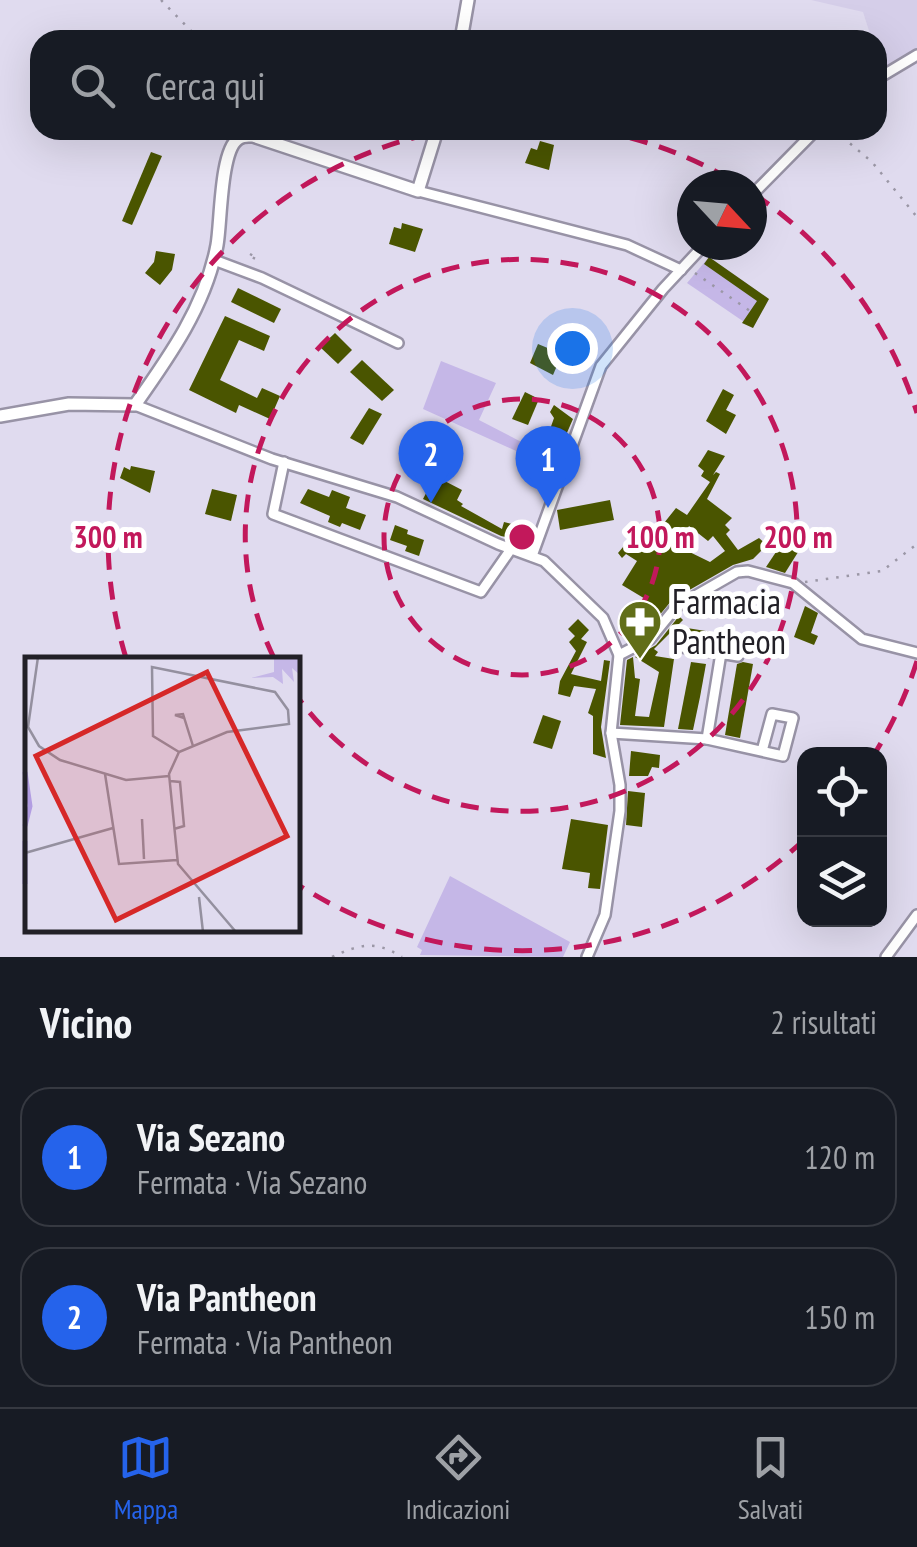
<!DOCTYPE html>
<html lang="it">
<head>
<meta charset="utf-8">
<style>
	:root { --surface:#171b24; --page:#242831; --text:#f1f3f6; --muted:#9ea1a6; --line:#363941; --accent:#2563eb }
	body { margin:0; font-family:"PT Sans Narrow",sans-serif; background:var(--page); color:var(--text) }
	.controls { position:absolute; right:30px; bottom:30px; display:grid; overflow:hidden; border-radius:20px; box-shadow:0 10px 40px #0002 }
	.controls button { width:90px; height:90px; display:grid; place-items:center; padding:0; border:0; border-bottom:2px solid var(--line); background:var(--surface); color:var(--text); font:50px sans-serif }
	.compass { position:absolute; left:677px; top:170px; width:90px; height:90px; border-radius:50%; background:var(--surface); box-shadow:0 10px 40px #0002; rotate:116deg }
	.you { position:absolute; left:572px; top:348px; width:35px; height:35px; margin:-25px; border:8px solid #fff; border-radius:50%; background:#1a73e8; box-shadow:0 0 0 15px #1a73e833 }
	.badge { display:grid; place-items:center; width:65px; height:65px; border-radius:50%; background:var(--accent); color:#fff; font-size:32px; font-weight:700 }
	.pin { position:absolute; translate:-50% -82px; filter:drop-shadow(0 2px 5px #0008) }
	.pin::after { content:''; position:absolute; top:52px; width:35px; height:30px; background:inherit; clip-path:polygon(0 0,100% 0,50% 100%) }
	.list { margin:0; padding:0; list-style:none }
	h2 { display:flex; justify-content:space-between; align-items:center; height:130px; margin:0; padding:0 40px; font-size:42px }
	h2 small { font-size:32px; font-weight:400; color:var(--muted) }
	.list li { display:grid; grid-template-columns:65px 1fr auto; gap:30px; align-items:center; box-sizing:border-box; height:140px; margin:0 20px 20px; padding:0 20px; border:2px solid var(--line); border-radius:30px }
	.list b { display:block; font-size:38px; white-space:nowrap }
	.list p { margin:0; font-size:32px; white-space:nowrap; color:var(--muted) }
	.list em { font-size:32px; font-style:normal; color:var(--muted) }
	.icon { flex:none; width:55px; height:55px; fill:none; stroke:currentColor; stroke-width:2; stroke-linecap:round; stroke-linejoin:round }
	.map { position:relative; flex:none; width:917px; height:957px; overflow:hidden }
	.search { position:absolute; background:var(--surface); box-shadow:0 10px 40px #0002; left:30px; right:30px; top:30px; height:110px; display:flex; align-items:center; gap:25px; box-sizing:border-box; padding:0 35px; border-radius:30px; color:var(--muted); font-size:38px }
	.sheet { height:450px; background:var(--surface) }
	nav { display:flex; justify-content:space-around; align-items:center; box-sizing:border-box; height:140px; border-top:2px solid var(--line); background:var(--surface); font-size:28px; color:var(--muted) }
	nav a { display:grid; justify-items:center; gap:5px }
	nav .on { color:var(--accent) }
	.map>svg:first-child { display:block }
</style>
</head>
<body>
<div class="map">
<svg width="917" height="957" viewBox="0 0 917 957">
	<rect width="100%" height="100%" fill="#e0dbef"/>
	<path fill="#d5cee9" d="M811 0H917V48L881 71 877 40H872L863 12Z"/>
	<g fill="#c5b7e7">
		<path d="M709 257 769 299 753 328 687 283Z"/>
		<path d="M441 361 496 383 479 420 529 446 525 455 423 409Z"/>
		<path d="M450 876 570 942 563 957 420 955 422 950 417 947Z"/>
	</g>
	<g fill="#4a5500">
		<path d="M540 141 554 145 549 170 525 163 531 148 537 150Z"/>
		<path d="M151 152 162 156 132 225 122 221Z"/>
		<path d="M402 223 423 229 415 252 389 244 394 227 401 229Z"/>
		<path d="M156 251 175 254 172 270 160 285 145 273 154 262Z"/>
		<path d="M709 257 769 299 753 328 742 323 757 301 704 264Z"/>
		<path d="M238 288 281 309 274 323 231 302Z"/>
		<path d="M225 316 270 336 264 351 239 340 220 380 257 398 262 388 280 396 270 419 239 405 236 413 189 390Z"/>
		<path d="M335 333 352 350 338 364 320 347Z"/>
		<path d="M538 344 562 354 553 375 530 363Z"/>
		<path d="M362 360 394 390 382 401 350 372Z"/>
		<path d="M723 389 734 395 726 410 736 415 726 434 706 421Z"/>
		<path d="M525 392 539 399 528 425 512 419Z"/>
		<path d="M554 405 573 419 551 469 539 465 550 436 548 435 554 418 550 412Z"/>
		<path d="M369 408 382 414 363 445 350 438Z"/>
		<path d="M708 450 725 456 713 475 716 472 720 474 707 499 732 518 725 525 730 530 726 534 738 550 759 538 767 545 753 559 733 565 672 600 658 617 640 618 647 600 622 585 637 561 626 554 622 558 618 553 628 541 639 549 642 545 652 548 658 539 665 540 710 562 725 551 713 536 708 541 689 526 683 537 664 523 676 508 687 515 710 482 701 476 704 471 698 466Z"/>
		<path d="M131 466 155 471 150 493 120 478 124 467 130 470Z"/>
		<path d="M435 476 462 490 457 500 463 504 461 506 502 529 504 522 527 528 524 541 501 536 423 499Z"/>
		<path d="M212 489 237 495 231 521 205 514Z"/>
		<path d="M308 489 329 497 332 490 350 497 346 508 366 515 360 530 342 523 340 527 328 522 330 516 300 503Z"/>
		<path d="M610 500 614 520 560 530 557 510Z"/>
		<path d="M395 525 408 530 407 534 424 540 419 556 405 551 407 546 390 540Z"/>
		<path d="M790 531 805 541 785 573 766 567Z"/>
		<path d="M805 606 818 613 811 633 818 636 814 645 794 637Z"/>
		<path d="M679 616 683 620 654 649 658 652 655 656 674 659 664 727 620 725 627 660 633 657 635 678 640 679 635 716 649 717 659 672 635 657 656 645Z"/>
		<path d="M578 619 589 630 581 639 587 642 571 674 601 681 604 660 610 661 601 727 606 758 593 754V716L588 713 596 689 574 686 570 697 558 694 560 681 576 651 569 642 575 636 568 629Z"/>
		<path d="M687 628 743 637 742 649 685 639Z"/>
		<path d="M691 662 706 664 700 697 693 730 678 729Z"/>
		<path d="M743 662 753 664 740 738 725 735 737 664Z"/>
		<path d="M543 715 561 721 552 749 533 743Z"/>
		<path d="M631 751 660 755 659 768 652 767 648 776H629Z"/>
		<path d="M628 791 645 793 642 827 626 825Z"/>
		<path d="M571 819 608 825 600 889 588 888 590 873 562 869Z"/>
	</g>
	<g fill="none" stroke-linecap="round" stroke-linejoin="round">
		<defs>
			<g id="minor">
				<path d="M877 79 917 55"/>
				<path d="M418 191 627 245 681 270"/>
				<path d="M752 195 816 130"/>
				<path d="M214 260 262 278 398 343"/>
				<path d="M135 405 272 459 397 497 498 544 544 561 603 618 619 655 611 733 620 785V811L605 915 587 957"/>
				<path d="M284 462 273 514 481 592 511 549"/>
				<path d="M532 556 601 366 663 289 704 245"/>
				<path d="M682 647 738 656"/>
				<path d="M619 655 650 639 676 607 737 572 748 571 793 583 862 639 917 653"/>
				<path d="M611 733 707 739 783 756 793 718 772 714 762 751"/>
				<path d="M707 739 721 653"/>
				<path d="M886 957 917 915"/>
			</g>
			<g id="tertiary">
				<path d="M461 40 468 0"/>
				<path d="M0 416 69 404 135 405C169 357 206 305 217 245 221 224 220 151 238 139 243 135 247 136 253 136L418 191 437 130"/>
			</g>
		</defs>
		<use href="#minor" stroke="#9893a6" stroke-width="14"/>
		<use href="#tertiary" stroke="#9893a6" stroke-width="16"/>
		<g stroke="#9b97a6" stroke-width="2.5" stroke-dasharray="2.5 8" stroke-linecap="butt">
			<path d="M161 0 200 40"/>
			<path d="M834 130 872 162 917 217"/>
			<path d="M250 254 257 258 256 259 249 256Z"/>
			<path d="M695 273 750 311"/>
			<path d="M805 582 882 571 917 544"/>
			<path d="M332 957C360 944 375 940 402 957"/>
		</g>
		<use href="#minor" stroke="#fff" stroke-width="9"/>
		<use href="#tertiary" stroke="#fff" stroke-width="11"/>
	</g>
	<g fill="none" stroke="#c2185b" stroke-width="5" stroke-dasharray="18 12">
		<circle cx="522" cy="537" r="138"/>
		<path d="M274 658A276 276 0 1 1 299 699"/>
		<path d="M917 661A414 414 0 0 1 875 753M804 840A414 414 0 0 1 300 886M126 658A414 414 0 0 1 443 131M601 131A414 414 0 0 1 738 184M754 194A414 414 0 0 1 917 413"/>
	</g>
	<defs>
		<symbol id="pharmacy-pin" viewBox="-11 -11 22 30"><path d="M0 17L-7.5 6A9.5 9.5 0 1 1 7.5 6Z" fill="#616e18" stroke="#fff"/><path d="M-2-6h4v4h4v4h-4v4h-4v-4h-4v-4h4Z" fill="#fff"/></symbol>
	</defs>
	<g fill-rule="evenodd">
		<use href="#pharmacy-pin" x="615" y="597" width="50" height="68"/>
	</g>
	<g text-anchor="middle" stroke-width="10" stroke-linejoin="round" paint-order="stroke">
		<g font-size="35" fill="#222027" stroke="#fff" text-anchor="start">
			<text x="672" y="614">Farmacia<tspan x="672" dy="40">Pantheon</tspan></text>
		</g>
	</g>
	<g transform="translate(25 657)">
		<rect width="275" height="275" fill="#e0dbef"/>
		<path d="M249 0H275V18L267 11 269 25 257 12 258 27 248 20 226 21 249 15Z" fill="#c5b7e7"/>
		<path fill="none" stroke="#b29de2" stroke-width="5" d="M0 115 5 149 0 169M0 184V227"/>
		<path fill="none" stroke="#94909f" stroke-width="2.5" d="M13 0 3 70 14 89 35 103 101 123 144 119M159 61 150 58 158 57 168 89M154 95 128 79 127 10 250 35 263 53 264 67 202 75 154 95 144 117 153 207 211 275M80 117 94 207 152 203M145 124 155 125 159 169 149 172M117 162 119 202M0 196 88 171M174 240 178 275"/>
		<path fill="#d62828" fill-opacity="0.15" stroke="#d62828" stroke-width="5" d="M182 15 262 179 91 263 11 99Z"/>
		<rect width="275" height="275" fill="none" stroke="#222027" stroke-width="5"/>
	</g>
	<circle cx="522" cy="537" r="15" fill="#c2185b" stroke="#fff" stroke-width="5"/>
	<g font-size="30" text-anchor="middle" font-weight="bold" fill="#c2185b" stroke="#fff" stroke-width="10" stroke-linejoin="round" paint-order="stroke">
		<text x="660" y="548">100 m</text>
		<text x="798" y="548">200 m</text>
		<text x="108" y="548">300 m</text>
	</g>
</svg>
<div class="controls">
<button><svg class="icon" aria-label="locate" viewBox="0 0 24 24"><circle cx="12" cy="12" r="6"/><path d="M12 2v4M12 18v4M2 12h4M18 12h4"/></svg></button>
<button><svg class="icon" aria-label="layers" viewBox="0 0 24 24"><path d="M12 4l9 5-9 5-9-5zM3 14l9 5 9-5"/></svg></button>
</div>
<svg class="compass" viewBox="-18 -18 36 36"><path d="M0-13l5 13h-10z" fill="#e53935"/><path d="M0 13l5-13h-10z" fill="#9ea1a6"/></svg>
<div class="you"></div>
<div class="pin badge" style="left:548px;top:508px">1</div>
<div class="pin badge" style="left:431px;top:503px">2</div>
<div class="search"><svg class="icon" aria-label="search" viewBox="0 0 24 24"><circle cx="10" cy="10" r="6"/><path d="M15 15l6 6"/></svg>Cerca qui</div>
</div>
<section class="sheet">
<h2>Vicino<small>2 risultati</small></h2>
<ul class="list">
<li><span class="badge">1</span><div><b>Via Sezano</b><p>Fermata · Via Sezano</p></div><em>120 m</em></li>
<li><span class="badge">2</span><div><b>Via Pantheon</b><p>Fermata · Via Pantheon</p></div><em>150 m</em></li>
</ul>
</section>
<nav>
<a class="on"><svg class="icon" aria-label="map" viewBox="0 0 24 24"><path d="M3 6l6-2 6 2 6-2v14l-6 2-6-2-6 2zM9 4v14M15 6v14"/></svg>Mappa</a>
<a><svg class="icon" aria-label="directions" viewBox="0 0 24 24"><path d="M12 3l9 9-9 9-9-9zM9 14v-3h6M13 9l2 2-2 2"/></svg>Indicazioni</a>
<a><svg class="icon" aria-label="saved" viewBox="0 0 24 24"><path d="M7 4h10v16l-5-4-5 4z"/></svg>Salvati</a>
</nav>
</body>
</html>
